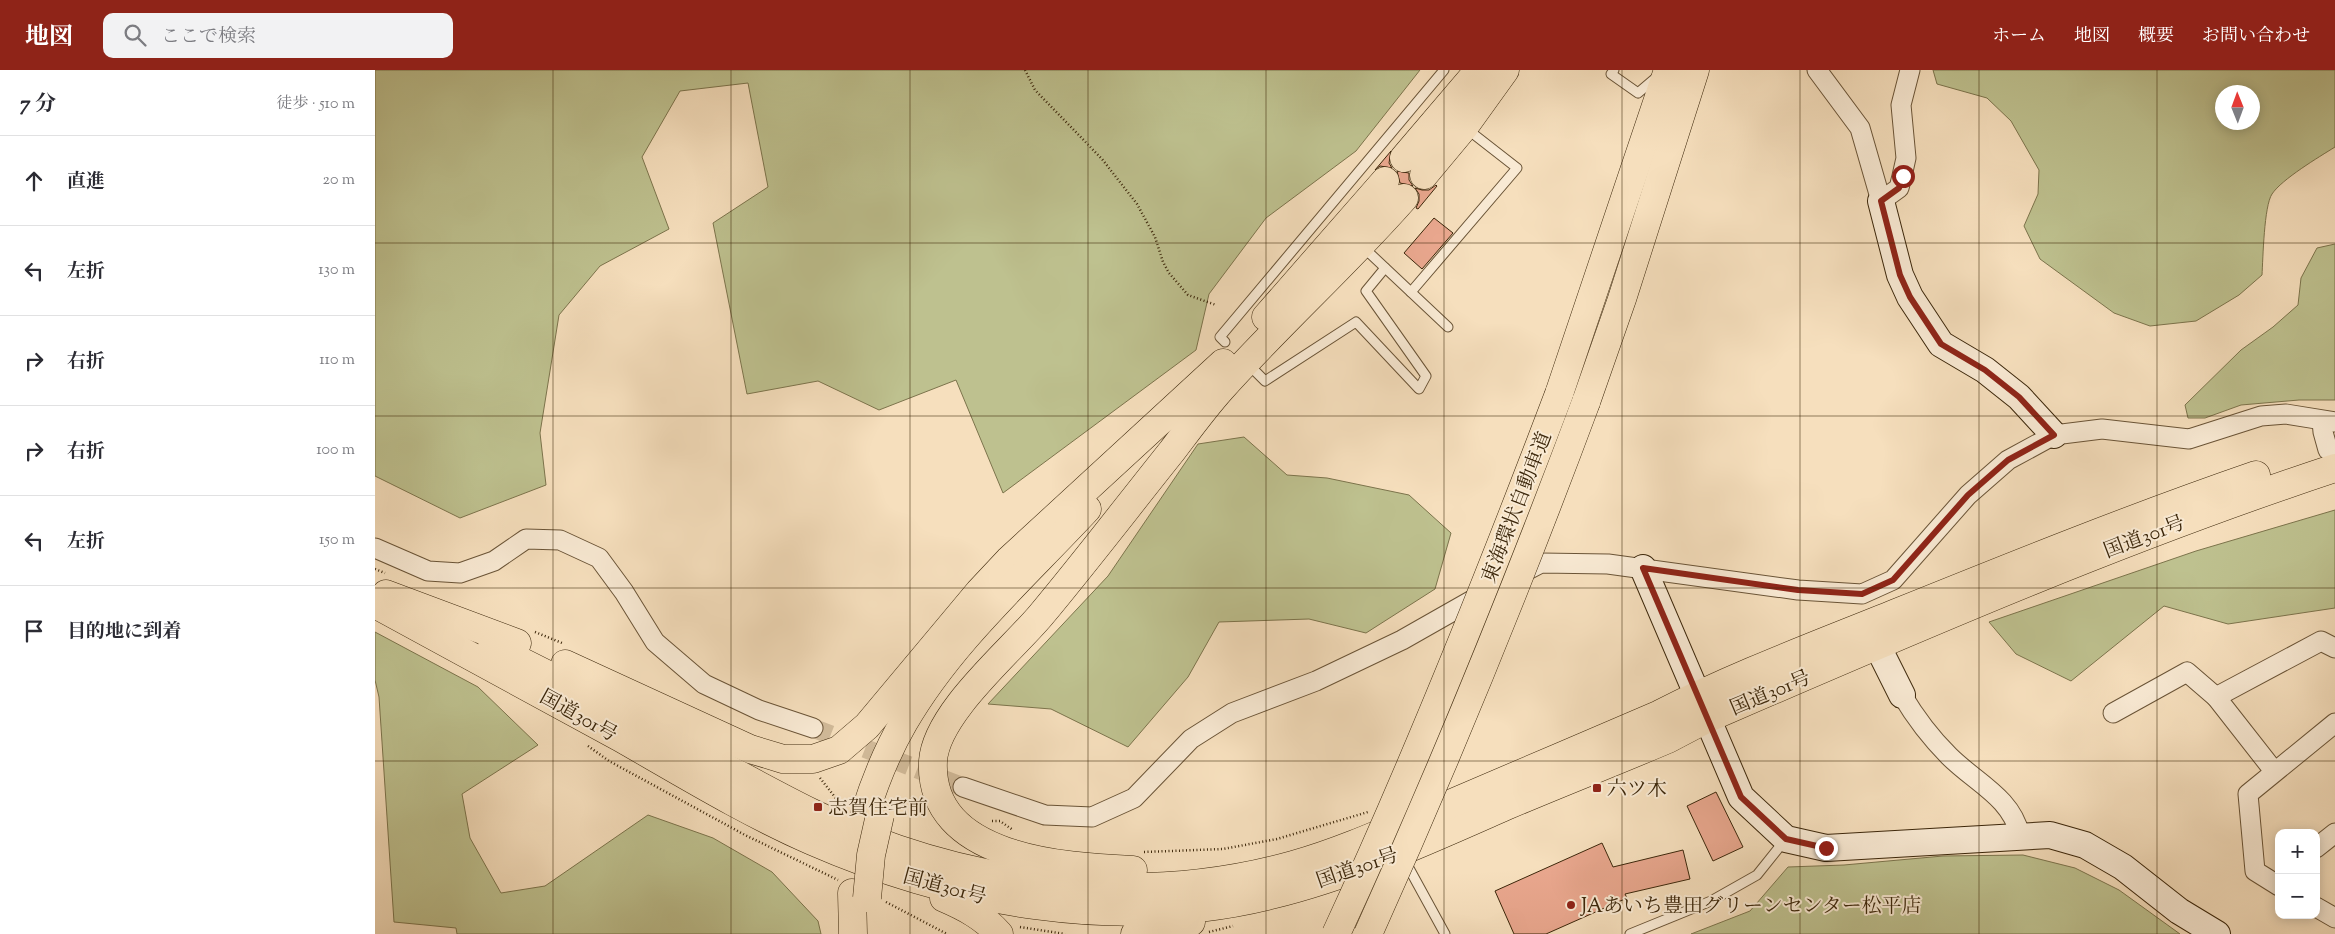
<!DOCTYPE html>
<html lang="ja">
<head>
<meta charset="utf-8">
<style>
	:root { --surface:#fff; --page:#f2f2f3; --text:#2b2b33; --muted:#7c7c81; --line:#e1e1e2; --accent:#8f2418 }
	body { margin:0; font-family:"Sorts Mill Goudy","Noto Serif JP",serif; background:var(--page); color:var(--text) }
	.controls { position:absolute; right:15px; bottom:15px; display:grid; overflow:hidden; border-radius:10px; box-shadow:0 2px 12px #0003 }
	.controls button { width:45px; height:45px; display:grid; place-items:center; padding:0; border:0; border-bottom:1px solid var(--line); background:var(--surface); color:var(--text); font:25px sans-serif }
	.compass { position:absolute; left:1840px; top:15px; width:45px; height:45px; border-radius:50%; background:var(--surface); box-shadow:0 2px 12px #0003; rotate:359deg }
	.stop { position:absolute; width:15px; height:15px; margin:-11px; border:4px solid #8f2418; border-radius:50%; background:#fff }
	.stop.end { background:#8f2418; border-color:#fff; box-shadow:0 1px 5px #0008 }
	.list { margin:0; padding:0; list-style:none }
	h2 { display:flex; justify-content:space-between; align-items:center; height:65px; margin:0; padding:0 20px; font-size:21px }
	h2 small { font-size:16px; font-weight:400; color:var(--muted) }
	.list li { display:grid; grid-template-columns:32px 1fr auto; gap:15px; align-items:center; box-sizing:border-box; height:90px; padding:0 20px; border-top:1px solid var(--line) }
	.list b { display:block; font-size:19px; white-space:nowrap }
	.list em { font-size:16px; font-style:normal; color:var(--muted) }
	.icon { flex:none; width:28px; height:28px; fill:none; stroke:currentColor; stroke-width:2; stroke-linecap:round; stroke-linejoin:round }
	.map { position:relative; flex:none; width:1960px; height:864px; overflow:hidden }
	header { display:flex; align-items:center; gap:30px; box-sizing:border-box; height:70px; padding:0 25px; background:var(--accent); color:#fff }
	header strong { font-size:24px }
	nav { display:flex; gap:28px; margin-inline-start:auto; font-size:18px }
	.search { width:350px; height:45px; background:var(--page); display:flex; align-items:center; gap:12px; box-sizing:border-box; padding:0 18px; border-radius:10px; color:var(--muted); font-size:19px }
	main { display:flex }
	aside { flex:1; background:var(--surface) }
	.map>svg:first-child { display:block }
</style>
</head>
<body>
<header>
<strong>地図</strong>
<div class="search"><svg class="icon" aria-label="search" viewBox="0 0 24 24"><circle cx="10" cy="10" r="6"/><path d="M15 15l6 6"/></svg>ここで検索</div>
<nav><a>ホーム</a><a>地図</a><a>概要</a><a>お問い合わせ</a></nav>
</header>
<main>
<aside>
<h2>7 分<small>徒歩 · 510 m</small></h2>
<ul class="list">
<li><svg class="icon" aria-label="ahead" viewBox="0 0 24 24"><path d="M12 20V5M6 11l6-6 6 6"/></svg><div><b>直進</b></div><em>20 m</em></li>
<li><svg class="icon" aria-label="left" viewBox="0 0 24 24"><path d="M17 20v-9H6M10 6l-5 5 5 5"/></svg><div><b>左折</b></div><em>130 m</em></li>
<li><svg class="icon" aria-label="right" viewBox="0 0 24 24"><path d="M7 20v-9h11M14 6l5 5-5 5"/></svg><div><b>右折</b></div><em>110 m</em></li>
<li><svg class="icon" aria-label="right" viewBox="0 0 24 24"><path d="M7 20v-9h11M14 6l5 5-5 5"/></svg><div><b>右折</b></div><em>100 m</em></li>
<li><svg class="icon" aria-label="left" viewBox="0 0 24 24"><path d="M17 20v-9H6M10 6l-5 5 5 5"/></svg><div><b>左折</b></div><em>150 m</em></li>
<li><svg class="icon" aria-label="arrive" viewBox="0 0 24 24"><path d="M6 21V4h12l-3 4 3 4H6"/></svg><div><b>目的地に到着</b></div></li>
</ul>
</aside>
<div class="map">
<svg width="1960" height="864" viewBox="0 0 1960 864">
	<rect width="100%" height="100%" fill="#f6dfbd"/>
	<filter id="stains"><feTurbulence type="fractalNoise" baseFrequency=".004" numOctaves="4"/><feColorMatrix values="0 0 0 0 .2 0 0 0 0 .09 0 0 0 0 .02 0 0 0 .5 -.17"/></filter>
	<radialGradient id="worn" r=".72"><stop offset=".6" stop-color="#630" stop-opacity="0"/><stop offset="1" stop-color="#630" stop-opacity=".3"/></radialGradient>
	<g fill="#bec18f" stroke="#7c744c" fill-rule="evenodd">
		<path d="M0 0H1045L981 81 891 148 834 224 821 280 628 423 581 310 504 340 443 311 372 324 338 153 393 117 373 13 305 21 267 87 294 159 225 196 184 245 165 363 171 415 85 448 0 406Z"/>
		<path d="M1558 0H1960V77C1944 87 1907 109 1897 124 1889 136 1888 188 1887 205L1864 225 1821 251 1775 256 1739 243 1665 189 1649 156 1663 124 1664 100 1636 51 1612 28 1562 14ZM1848 22H1878V52H1848Z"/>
		<path d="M1960 174V330H1924L1866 335 1830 348H1813L1810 335 1866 280 1898 257 1923 235 1926 208 1942 178Z"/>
		<path d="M869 367 912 405 952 408 1034 425 1076 463 1060 519 991 563 934 549 844 552 813 607 753 677 676 639 613 634 733 506 823 374Z"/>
		<path d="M1960 440V538L1853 554 1789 536 1696 611 1641 584 1614 552 1821 481Z"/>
		<path d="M0 562 103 617 163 675 87 724 95 768 126 823 170 816 273 745 338 768 397 802 443 851 446 864H82L81 858 19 852 4 627 0 610Z"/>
		<path d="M1648 785 1700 798 1744 820 1805 864H1316L1375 841 1413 797 1469 795 1568 786Z"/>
	</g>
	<g fill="#e9a78e" stroke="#3b260a">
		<path d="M1016 81 1014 93 1017 98 1005 96 1000 100Z"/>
		<path d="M1022 101 1034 103V110L1038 116 1025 113Z"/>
		<path d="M1061 115 1062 116 1043 139 1041 138 1044 131V124L1040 118 1047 120H1054Z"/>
		<path d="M1059 148 1078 163 1047 199 1029 183Z"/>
		<path d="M1341 722 1368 777 1338 791 1312 736Z"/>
		<path d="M1227 773 1238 797 1308 780 1315 809 1250 824 1252 828 1171 864H1139L1120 821Z"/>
	</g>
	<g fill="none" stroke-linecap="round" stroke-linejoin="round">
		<path stroke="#d1ba99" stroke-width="19" stroke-dasharray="19 9" stroke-linecap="butt" d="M438 658 588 717"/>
		<defs>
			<g id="lane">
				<path d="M1239 0 1236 4 1263 23 1283 6"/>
				<path d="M988 177 1073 257"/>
				<path d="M1036 222 1142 98 1092 59"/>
				<path d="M850 272 845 267 1069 0"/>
				<path d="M881 302 890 311 981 252 1044 319 1051 306 991 221 1010 198"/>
				<path d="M1030 791 1070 864"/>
				<path d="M1255 864 1336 831 1382 805 1410 770"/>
			</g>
			<g id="street">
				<path d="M1442 0 1485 58 1506 131 1524 118 1527 106 1531 88 1526 35 1535 0"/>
				<path d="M1947 351 1948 362 1953 380"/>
				<path d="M0 478 53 501 85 503 119 491 151 469 185 470 224 488 249 522 280 572 329 614 384 640 438 658"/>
				<path d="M1141 506 1166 493 1233 494 1423 520 1487 524 1518 510 1593 425 1633 390 1679 365 1727 359 1814 369 1886 346 1911 344 1960 352"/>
				<path d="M1527 625C1540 647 1556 668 1574 686 1601 713 1636 727 1645 765"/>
				<path d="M1738 643 1812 602 1841 627"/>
				<path d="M1899 701 1841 627 1946 571 1960 578"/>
				<path d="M588 717 670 745 717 747 759 728 816 669 857 643 941 611 1027 570 1108 524"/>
				<path d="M1941 778 1960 763"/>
				<path d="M1904 816 1880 801 1873 724 1960 653"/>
				<path d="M1941 837 1960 848"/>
			</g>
			<g id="secondary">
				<path d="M1506 131 1525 205 1535 227 1566 274 1610 300 1644 327 1679 365"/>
				<path d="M1268 498 1366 727 1411 769 1451 778 1675 765 1710 775 1748 797 1804 841 1842 864"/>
				<path d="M1502 575 1527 625"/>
			</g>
			<g id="highway">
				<path d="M1029 88 1104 0"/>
				<path d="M1049 105 1089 57 1130 0"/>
				<path d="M891 247 1010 111"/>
				<path d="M1184 324 1293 0"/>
				<path d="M1211 332 1247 229 1320 0"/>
				<path d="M11 524 142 573"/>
				<path d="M0 534C82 578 164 623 246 668 309 704 371 742 437 771 579 833 743 863 896 825 978 805 1054 770 1131 736 1185 713 1239 692 1293 669L1331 649C1539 559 1745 469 1960 398"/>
				<path d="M117 577C190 613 263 651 335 689 396 722 456 756 522 779 648 822 789 831 918 795 975 779 1028 753 1082 731 1150 702 1217 673 1285 644 1361 605 1442 575 1521 543 1640 495 1759 447 1881 405"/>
				<path d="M190 594 375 679 408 689H438L464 680 492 656 604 522 634 490 848 293"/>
				<path d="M490 743C500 711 512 681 529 652 576 571 649 507 712 439"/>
				<path d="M758 800C689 797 553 789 558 691 561 643 635 582 666 545 711 491 753 436 797 381 813 360 829 338 846 319 905 253 971 194 1029 128"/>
				<path d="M477 823 478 864"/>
				<path d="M569 828C590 837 609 847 624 864"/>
				<path d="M760 864 816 852"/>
			</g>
		</defs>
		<use href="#lane" stroke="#6a5437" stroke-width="11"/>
		<use href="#street" stroke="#6a5437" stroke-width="21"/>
		<use href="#secondary" stroke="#3b260a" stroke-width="28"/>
		<use href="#highway" stroke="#3b260a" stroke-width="29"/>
		<g stroke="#3b260a" stroke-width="2.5" stroke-dasharray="1 2.5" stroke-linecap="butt">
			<path d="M650 0 660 20 727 89 762 134 780 167 788 192 794 203 813 225 841 235"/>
			<path d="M0 499 10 503"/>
			<path d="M160 562 187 573"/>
			<path d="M213 676 234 691 370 765 463 810"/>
			<path d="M445 708 463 731"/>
			<path d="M617 751H625L638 760"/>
			<path d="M769 782 848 779 902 769 993 742"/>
			<path d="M511 832 572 864"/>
			<path d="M645 857 690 864"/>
			<path d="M834 862 858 856"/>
		</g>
		<use href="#lane" stroke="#f9ead4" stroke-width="9"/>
		<use href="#street" stroke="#f9ead4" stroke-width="19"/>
		<use href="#secondary" stroke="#f9ead4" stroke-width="26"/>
		<use href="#highway" stroke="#f6dfbd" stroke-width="28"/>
		<defs>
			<g id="highway-bridge">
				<path d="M492 828 496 785 505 745"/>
				<path d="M961 864C1043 687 1115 506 1184 324"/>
				<path d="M993 864C1072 689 1144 512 1211 332"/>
			</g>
		</defs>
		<use href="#highway-bridge" stroke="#3b260a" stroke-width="29" stroke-linecap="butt"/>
		<use href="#highway-bridge" stroke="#f6dfbd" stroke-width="28"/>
	</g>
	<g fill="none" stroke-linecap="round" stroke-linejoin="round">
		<path stroke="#8f2418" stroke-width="6" d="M1451 778 1411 769 1366 727 1268 498 1423 520 1487 524 1518 510 1593 425 1633 390 1679 365 1644 327 1610 300 1566 274 1535 227 1525 205 1506 131 1524 118 1528 106"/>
	</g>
	<path fill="none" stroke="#3b260a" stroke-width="1" stroke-opacity="0.55" d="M178 0V864M356 0V864M535 0V864M713 0V864M891 0V864M1069 0V864M1247 0V864M1425 0V864M1604 0V864M1782 0V864M0 173H1960M0 346H1960M0 518H1960M0 691H1960"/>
	<g fill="#8f2418" stroke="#f9ead4" stroke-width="2">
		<rect x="1217" y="713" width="10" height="10" rx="2.5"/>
		<rect x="438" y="732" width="10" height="10" rx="2.5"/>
		<circle cx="1196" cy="835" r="5"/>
	</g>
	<g text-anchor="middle" stroke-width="4" stroke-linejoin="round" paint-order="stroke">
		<g font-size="20" fill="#3b260a" stroke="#f9ead4">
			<text transform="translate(1141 437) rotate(-69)" y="7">東海環状自動車道</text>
			<text transform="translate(1769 466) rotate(-21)" y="7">国道301号</text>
			<text transform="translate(1395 622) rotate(-23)" y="7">国道301号</text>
			<text transform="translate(204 645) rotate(29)" y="7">国道301号</text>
			<text transform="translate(982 797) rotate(-19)" y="7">国道301号</text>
			<text transform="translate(570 816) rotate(15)" y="7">国道301号</text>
		</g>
		<g font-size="20" fill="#3b260a" stroke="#f9ead4" text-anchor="start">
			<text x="1232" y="725">六ツ木</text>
			<text x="453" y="744">志賀住宅前</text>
			<text x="1206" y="842">JAあいち豊田グリーンセンター松平店</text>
		</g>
	</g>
	<rect width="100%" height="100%" filter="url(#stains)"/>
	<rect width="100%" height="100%" fill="url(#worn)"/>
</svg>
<div class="controls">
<button>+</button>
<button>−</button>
</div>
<svg class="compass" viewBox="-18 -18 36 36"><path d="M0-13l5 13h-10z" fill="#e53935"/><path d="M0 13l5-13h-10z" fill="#7c7c81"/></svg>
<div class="stop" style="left:1528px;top:106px"></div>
<div class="stop end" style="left:1451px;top:778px"></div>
</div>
</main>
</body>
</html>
